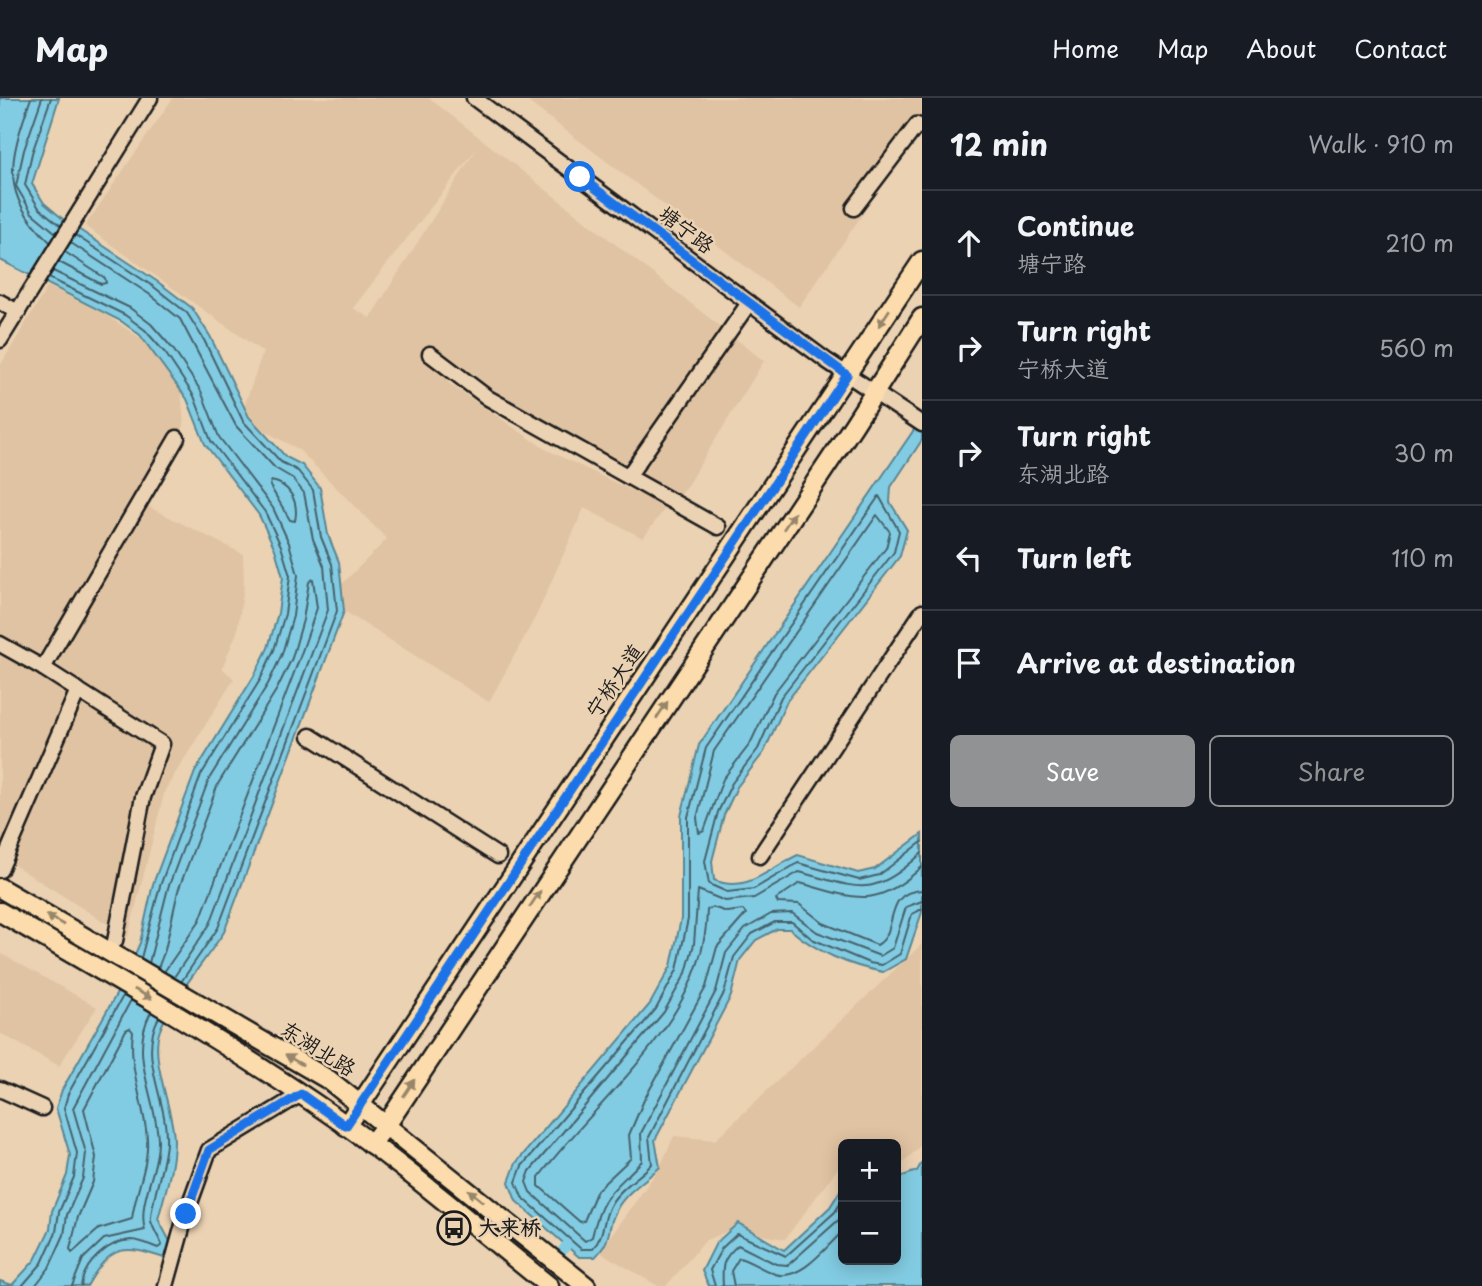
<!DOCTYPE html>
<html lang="en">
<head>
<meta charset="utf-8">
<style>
	:root { --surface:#171b24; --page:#20242c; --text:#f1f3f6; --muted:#9ea1a6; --line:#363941; --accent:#919294 }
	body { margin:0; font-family:"Playpen Sans","LXGW WenKai TC",sans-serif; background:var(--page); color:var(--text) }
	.controls { position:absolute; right:21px; bottom:21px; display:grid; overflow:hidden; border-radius:10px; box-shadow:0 4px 18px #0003 }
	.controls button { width:63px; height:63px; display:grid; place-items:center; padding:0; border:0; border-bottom:2px solid var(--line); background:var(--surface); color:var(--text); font:35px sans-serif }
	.stop { position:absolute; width:21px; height:21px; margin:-16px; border:5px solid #1a73e8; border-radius:50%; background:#fff }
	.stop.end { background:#1a73e8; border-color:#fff; box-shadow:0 2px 7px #0008 }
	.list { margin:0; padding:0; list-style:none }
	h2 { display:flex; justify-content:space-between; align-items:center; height:91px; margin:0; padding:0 28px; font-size:30px }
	h2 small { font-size:23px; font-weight:400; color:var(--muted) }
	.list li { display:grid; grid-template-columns:46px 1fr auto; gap:21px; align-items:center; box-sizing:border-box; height:105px; padding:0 28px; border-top:2px solid var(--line) }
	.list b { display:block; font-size:26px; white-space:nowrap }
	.list p { margin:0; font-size:23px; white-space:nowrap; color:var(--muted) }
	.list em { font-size:23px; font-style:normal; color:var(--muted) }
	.actions { display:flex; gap:14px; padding:21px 28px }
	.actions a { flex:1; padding:16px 0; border:2px solid var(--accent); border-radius:10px; text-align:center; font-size:24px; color:var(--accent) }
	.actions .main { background:var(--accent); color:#fff }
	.icon { flex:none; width:38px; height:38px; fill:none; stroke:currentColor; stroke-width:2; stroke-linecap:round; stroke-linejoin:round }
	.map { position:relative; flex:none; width:922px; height:1188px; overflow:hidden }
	header { display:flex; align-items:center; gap:42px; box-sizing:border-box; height:98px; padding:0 35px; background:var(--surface); border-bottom:2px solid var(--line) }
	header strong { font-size:33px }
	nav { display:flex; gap:38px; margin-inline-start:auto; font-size:24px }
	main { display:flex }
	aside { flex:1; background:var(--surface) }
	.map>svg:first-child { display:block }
</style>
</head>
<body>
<header>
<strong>Map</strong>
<nav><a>Home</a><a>Map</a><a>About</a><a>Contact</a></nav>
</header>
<main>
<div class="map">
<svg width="922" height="1188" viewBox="0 0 922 1188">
	<rect width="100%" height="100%" fill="#ebd2b3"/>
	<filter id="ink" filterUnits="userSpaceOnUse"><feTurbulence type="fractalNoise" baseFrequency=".0143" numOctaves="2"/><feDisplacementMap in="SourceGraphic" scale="14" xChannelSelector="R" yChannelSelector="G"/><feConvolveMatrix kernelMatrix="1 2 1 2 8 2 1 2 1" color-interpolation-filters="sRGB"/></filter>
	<g filter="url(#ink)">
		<g fill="#e0c3a2" fill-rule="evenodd">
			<path d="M173 0H429L764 263 676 405 419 250 451 287 547 352 666 409 643 440 584 410 537 516 489 604 344 513 342 486 387 441 298 351 259 330 244 309 263 254 85 128ZM477 50 370 220 353 210Z"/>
			<path d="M523 0H922V20L862 117 799 209Z"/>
			<path d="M48 188 106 217 146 244 181 291 184 328 59 541 145 407 243 456 244 488 237 534 222 570 234 581 165 692 128 839 0 758V268Z"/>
			<path d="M922 846V1046L901 1067H896V1046H843V1063L785 1141 731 1132 706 1142 666 1188H658L600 1154 660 1069 674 1038 715 1042Z"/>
			<path d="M0 855 97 909 59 968 0 935Z"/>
		</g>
		<g fill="#82cce3" stroke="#598693" stroke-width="2">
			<path d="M0 0H59L32 86 44 105 63 121 158 184 192 210 210 238 249 319 286 359 302 367 320 390 328 437 339 464 344 513 224 834C205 863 171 902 160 932 149 960 173 1010 174 1042 174 1069 165 1095 158 1121L174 1151 167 1161C124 1146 111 1146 87 1188H0V1183L12 1187 35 1162 50 1131 52 1113 67 1077 70 1057 56 1010 62 992 121 888 140 845 153 786 195 674 254 578 268 550 278 515 283 479 275 451 259 417 205 346 187 301 140 237 121 223 0 162Z"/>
			<path d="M922 320V342L891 389 890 404 907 432 900 458 787 603 764 654 737 689 724 717 712 763 714 782C747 796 769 770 798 757L858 775 875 771 922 736V814L906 861 883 874C849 868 815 853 790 831H777L756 842 740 862 731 898 655 1042 660 1069C647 1081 625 1095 617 1111 605 1132 614 1140 595 1159H579L516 1103 509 1084 516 1065 650 906 671 868 681 821V718L699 647Z"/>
			<path d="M922 1064V1188H709L702 1173 716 1145 738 1125 784 1152 830 1109 843 1088V1162H896V1076L900 1079 917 1073Z"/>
		</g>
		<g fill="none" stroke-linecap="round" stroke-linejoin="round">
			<g stroke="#45626c" stroke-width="2">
				<path d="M31 0C8 65 0 96 50 144"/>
				<path d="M42 0 24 52 16 88 32 115 56 135"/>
				<path d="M51 0 32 55 25 87 39 110 61 128"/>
				<path d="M75 137 154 189 187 215 204 242 243 323 281 364 298 373 313 392 321 439 332 466 337 513 218 830 181 884"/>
				<path d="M71 145 149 196 180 221 236 328 275 370 292 380 304 395 313 441 324 468 328 512 210 826 174 879"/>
				<path d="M59 164 101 186 106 185 105 180 65 154"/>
				<path d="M53 173 130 210 151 226 173 251 201 293 219 339 273 410 289 445 298 477 293 518 282 556 268 586 209 681 168 790 149 865"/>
				<path d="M49 180 125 217 145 232 166 256 194 298 211 343 265 414 281 448 290 478 285 516 274 552 260 582 201 677 160 788 141 860"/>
				<path d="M271 383C290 386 299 404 295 423L290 422 270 388Z"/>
				<path d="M877 417 890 434 886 450 774 595 750 646 723 681 704 733 699 735 697 720 714 653Z"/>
				<path d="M922 744 879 777 859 782 798 765 754 791 727 794 709 786 705 763 718 714 732 685 758 651 781 599 894 454 899 433 879 398 706 650 688 719V821L677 872 656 911 522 1068 516 1084 522 1099 581 1151H592C605 1139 602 1121 611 1106 620 1090 640 1079 652 1066L649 1039 724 895 734 859 752 836 775 824H792L812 841 869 865 882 867 900 856 912 816 922 811"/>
				<path d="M922 755C871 802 860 790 799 774L754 800 725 803 698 792 694 846 686 875 664 914 530 1073 526 1084 530 1094 585 1143 592 1139C602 1095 612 1094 642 1063L641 1035 716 893 726 855 745 831 771 816 792 815 817 834 880 858 893 850 906 809 922 803"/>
				<path d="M922 769C874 813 855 800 800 785L776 801 778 805 799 806 823 825 877 847C900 835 881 794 922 792"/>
				<path d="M712 809 727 814 743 812 746 816 717 849 706 889 644 1002 629 1037 631 1060 597 1092 584 1123 580 1124 539 1088V1079C600 997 706 921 707 812Z"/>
				<path d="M158 870 165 852 178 793 218 686 277 591 292 560 303 522 309 484 313 481 317 510 300 559 200 822 164 874"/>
				<path d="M130 930 133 934C128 970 144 1004 147 1040 149 1068 135 1094 132 1121L99 1131 72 1155 70 1151 78 1119 93 1084 96 1059 84 1011 126 932Z"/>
				<path d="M22 1188 42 1165 56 1134 59 1114 74 1079 77 1055 64 1010 68 996 123 898"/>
				<path d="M35 1188 49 1170 64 1137 67 1117 83 1080 86 1055 73 1010 131 902"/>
				<path d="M72 1188 83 1161 104 1141 145 1132C137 1104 159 1072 158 1042 156 997 128 956 151 914"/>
				<path d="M81 1188C84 1165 108 1143 131 1142 140 1142 150 1147 158 1150L162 1147C159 1140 153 1131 151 1123 149 1112 166 1063 166 1044 168 1001 137 959 159 919"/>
				<path d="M715 1188 710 1172 722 1150 737 1136 786 1158 835 1114 843 1101"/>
				<path d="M723 1188C722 1168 721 1162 738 1147L776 1166 788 1167 843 1118"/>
				<path d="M734 1188 731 1173 739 1160C751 1163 762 1172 775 1176 801 1184 827 1148 843 1133"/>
			</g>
			<path stroke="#82cce3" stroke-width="10" d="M563 1152 566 1148"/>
			<defs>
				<g id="minor">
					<path d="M474 0 827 263 922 326"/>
					<path d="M854 110 917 27 922 29"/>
					<path d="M0 204 18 214"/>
					<path d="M0 242 150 0"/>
					<path d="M430 256 488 300 718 429"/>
					<path d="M629 377 749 205"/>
					<path d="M0 546 43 570 177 340"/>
					<path d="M43 570 162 646 143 699 115 843"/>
					<path d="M310 638 498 758"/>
					<path d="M760 758 922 514"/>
					<path d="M0 772 78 592"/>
					<path d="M0 991 42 1010"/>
					<path d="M166 1188 186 1116 209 1052 301 996"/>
				</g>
				<g id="major">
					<path d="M0 790 329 982 586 1188"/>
					<path d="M0 814C106 875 212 936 314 1005 396 1060 472 1126 549 1188"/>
					<path d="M346 1028 922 163"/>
					<path d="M371 1046 387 1026 853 328 922 220"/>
				</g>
			</defs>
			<use href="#minor" stroke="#1c1c1c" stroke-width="19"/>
			<use href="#major" stroke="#1c1c1c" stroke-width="23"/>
			<use href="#minor" stroke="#ebd2b3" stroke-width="14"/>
			<use href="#major" stroke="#fcdcac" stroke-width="18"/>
		</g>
		<defs><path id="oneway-solid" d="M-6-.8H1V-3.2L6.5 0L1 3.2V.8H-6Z" transform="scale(1.75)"/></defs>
		<g fill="#97866b">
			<use href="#oneway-solid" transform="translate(884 220) rotate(123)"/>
			<use href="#oneway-solid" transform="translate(789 423) rotate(-56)"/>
			<use href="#oneway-solid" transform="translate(662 612) rotate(-56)"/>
			<use href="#oneway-solid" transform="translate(535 801) rotate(-56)"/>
			<use href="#oneway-solid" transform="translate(55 822) rotate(-150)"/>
			<use href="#oneway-solid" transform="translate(143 896) rotate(29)"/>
			<use href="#oneway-solid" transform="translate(294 962) rotate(-150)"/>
			<use href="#oneway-solid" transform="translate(409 990) rotate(-56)"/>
			<use href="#oneway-solid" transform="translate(476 1098) rotate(-141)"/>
		</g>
	</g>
	<g fill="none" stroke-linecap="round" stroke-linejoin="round" filter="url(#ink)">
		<path stroke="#1a73e8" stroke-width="9" d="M186 1116 209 1052 301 996 346 1028 847 277 580 79"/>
	</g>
	<defs>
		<symbol id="bus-ring" viewBox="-11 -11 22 22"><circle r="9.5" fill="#ebd2b3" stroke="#1c1c1c" stroke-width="1.5"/><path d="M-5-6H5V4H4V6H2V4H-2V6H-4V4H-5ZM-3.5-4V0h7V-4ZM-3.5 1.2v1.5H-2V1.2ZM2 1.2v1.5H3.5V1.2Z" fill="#1c1c1c"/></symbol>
	</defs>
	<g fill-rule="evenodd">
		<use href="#bus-ring" x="435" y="1111" width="38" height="38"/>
	</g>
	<g text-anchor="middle" stroke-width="5" stroke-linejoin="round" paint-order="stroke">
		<g font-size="21" fill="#1c1c1c" stroke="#ebd2b3">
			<text transform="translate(686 132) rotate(37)" y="7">塘宁路</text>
			<text transform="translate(615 583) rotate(-56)" y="7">宁桥大道</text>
			<text transform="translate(318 951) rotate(32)" y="7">东湖北路</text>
		</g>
		<g font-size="21" font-weight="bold" fill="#1c1c1c" stroke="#ebd2b3" text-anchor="start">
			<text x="478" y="1137">大来桥</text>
		</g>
	</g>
</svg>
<div class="controls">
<button>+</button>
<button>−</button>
</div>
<div class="stop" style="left:580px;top:79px"></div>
<div class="stop end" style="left:186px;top:1116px"></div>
</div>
<aside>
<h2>12 min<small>Walk · 910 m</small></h2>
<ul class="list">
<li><svg class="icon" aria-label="ahead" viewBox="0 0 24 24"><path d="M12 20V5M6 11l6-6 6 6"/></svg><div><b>Continue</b><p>塘宁路</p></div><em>210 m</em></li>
<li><svg class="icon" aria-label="right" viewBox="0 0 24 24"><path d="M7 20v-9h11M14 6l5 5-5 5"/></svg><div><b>Turn right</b><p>宁桥大道</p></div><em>560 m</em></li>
<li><svg class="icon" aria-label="right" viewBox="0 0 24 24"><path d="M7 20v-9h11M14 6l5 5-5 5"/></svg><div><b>Turn right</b><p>东湖北路</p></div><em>30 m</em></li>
<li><svg class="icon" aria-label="left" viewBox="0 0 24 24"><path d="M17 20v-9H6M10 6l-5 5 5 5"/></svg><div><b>Turn left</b></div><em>110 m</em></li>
<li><svg class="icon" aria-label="arrive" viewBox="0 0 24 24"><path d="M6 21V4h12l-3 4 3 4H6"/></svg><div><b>Arrive at destination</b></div></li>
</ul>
<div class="actions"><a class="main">Save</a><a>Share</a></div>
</aside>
</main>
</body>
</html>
